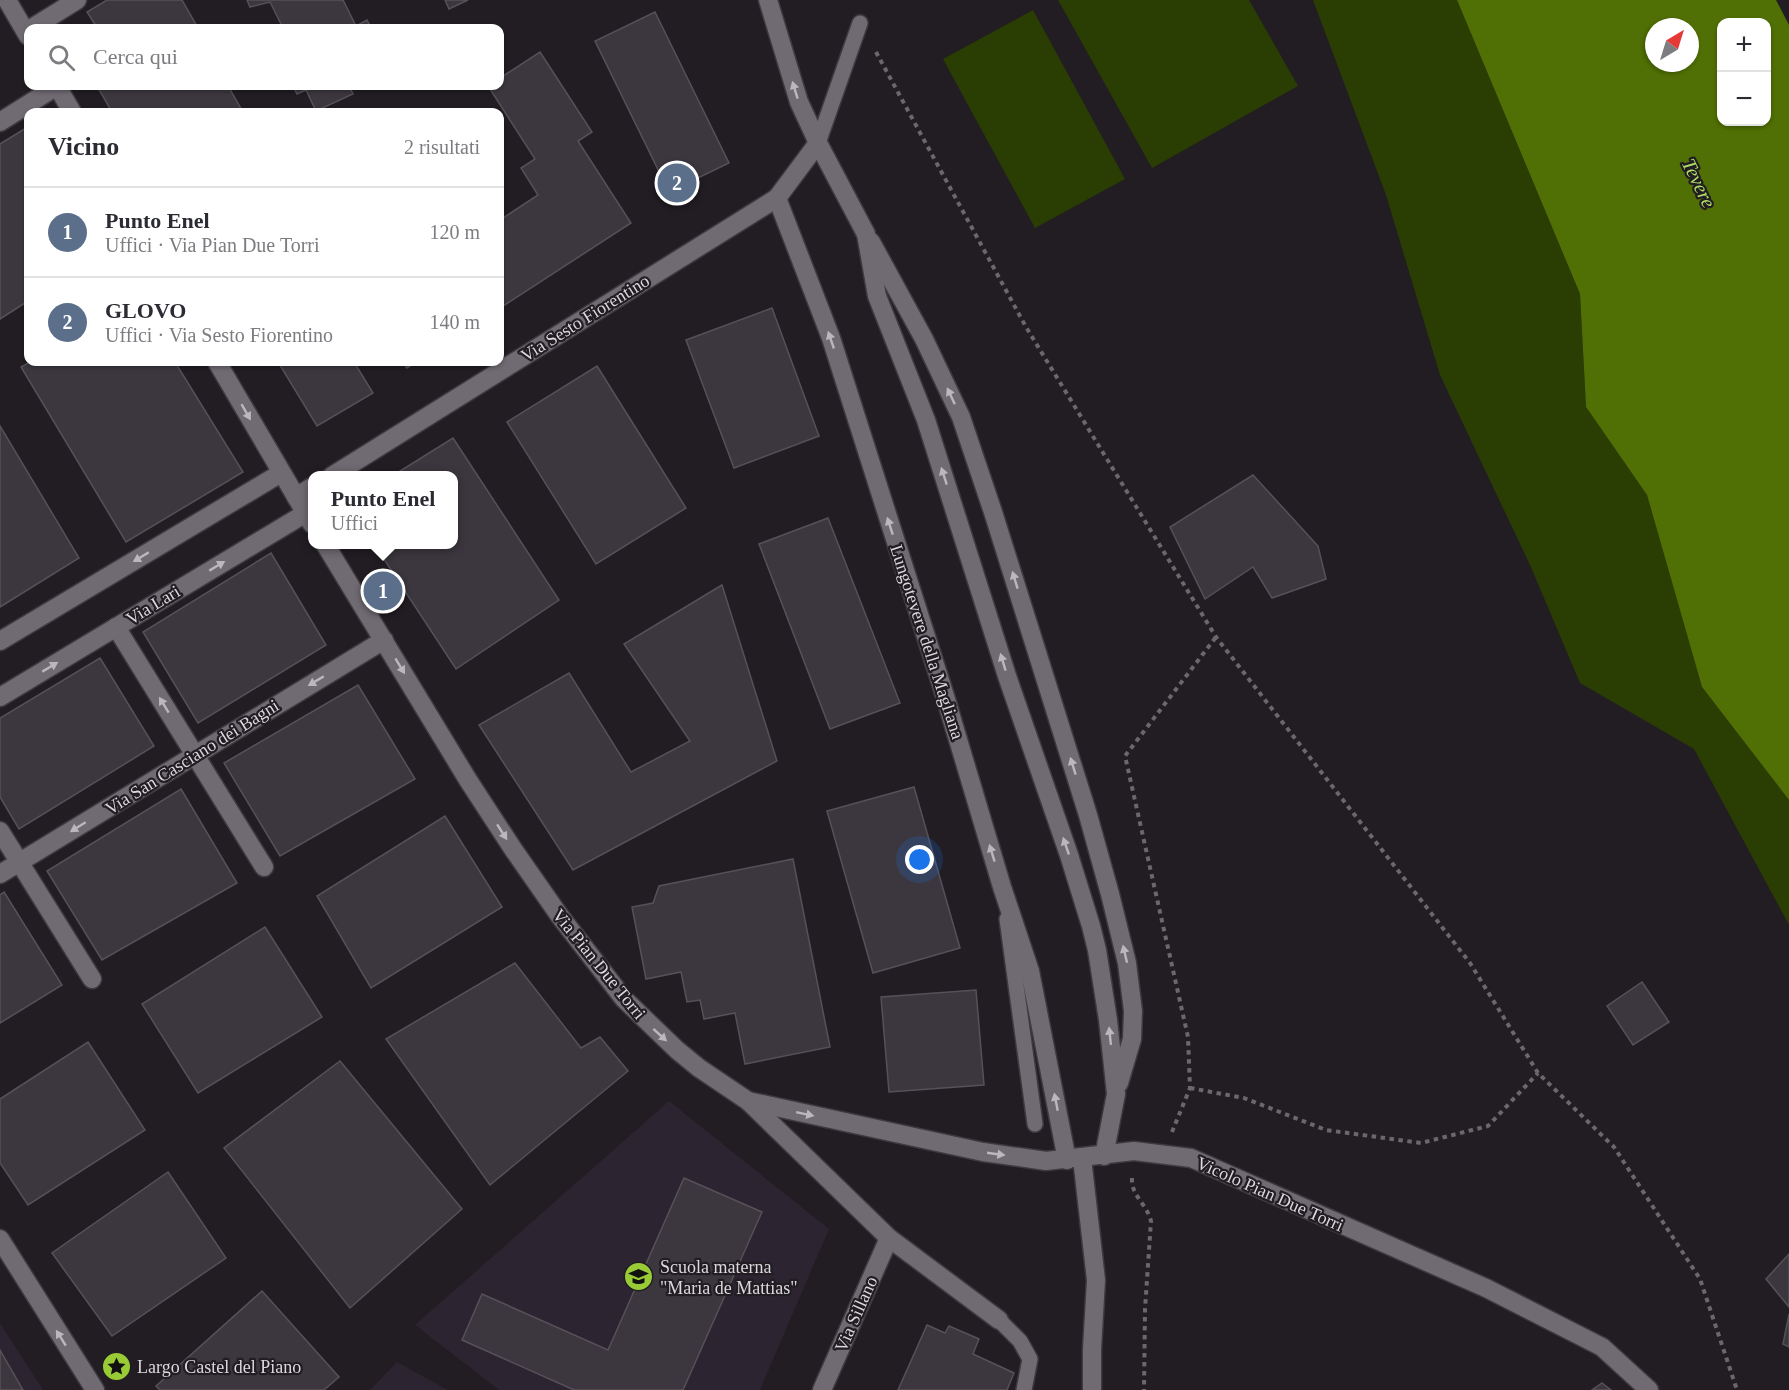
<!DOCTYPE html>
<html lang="it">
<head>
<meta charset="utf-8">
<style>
	:root { --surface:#fff; --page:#f2f2f3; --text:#2b2b33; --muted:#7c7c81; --line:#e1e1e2; --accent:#b45309 }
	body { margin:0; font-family:"Times New Roman",serif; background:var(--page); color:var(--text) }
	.controls { position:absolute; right:18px; top:18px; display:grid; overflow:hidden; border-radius:12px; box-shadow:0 2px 4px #0004 }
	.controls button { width:54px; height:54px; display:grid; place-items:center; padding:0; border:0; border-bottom:2px solid var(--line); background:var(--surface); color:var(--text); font:30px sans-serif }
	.compass { position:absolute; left:1645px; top:18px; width:54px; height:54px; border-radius:50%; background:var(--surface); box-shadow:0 2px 4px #0004; rotate:38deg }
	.you { position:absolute; left:920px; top:860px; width:21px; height:21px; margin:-15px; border:4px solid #fff; border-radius:50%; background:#1a73e8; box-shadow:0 0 0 9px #1a73e833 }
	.badge { display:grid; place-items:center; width:39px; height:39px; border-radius:50%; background:var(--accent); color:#fff; font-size:20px; font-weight:700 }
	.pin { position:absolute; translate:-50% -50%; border:3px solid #fff; box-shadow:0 2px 6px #0006 }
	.popup { position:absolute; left:308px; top:471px; width:150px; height:78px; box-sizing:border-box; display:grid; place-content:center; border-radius:12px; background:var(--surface); filter:drop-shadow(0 2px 4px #0005); font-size:20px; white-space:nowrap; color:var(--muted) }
	.popup b { font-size:22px; color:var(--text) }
	.popup::after { content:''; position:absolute; left:50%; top:100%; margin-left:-12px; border:12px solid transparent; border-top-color:var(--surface) }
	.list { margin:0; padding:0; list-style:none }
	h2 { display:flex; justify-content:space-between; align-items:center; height:78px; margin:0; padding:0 24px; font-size:26px }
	h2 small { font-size:20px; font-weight:400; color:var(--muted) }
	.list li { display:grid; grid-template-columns:39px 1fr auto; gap:18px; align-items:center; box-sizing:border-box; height:90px; padding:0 24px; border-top:2px solid var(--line) }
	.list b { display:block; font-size:22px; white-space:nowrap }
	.list p { margin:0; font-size:20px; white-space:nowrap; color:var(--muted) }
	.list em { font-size:20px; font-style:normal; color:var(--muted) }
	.icon { flex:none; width:33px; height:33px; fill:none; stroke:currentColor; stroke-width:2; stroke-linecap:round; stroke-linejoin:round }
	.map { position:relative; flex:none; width:1789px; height:1390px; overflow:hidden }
	.search { position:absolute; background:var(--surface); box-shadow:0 2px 4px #0004; left:24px; top:24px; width:480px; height:66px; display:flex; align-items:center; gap:15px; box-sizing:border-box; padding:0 21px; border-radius:12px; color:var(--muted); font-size:22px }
	.panel { position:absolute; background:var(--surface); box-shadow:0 2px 4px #0004; left:24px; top:108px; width:480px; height:258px; border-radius:12px }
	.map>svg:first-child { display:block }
</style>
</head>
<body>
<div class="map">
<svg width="1789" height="1390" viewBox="0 0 1789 1390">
	<rect width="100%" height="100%" fill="#211d23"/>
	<g fill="#2c2430">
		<path d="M669 1101 829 1229 760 1390H499L415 1325Z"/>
		<path d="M0 1323 43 1390H0Z"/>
		<path d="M397 1362 448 1390H370Z"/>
	</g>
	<g fill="#2a3d02">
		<path d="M1058 0H1249L1298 86 1152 168Z"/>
		<path d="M1313 0H1457L1580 294 1586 407 1647 495 1702 687 1789 800V925L1694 749 1580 683 1530 565 1440 375 1386 195Z"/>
		<path d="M1033 10 1125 179 1035 228 943 59Z"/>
	</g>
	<path fill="#506f04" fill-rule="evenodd" d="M1457 0H1776L1789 25V800L1702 687 1647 495 1586 407 1580 294ZM1722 22H1766V122H1722ZM1654 27H1690V63H1654Z"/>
	<g fill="#3c373f" stroke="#565159" stroke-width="1.5">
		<path d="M107 0H182L198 28H91L96 26 87 12Z"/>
		<path d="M247 0H343L356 26 367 20 371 28H283L270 2 250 7Z"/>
		<path d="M445 0H468L449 9Z"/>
		<path d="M655 12 729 163 669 192 595 41Z"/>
		<path d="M540 52 592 132 578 141 631 223 500 308V220L538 195 521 168 535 159 488 86H500V78Z"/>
		<path d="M97 86H228L243 112H112Z"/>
		<path d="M293 86H349L353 94 316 111 306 90 297 94Z"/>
		<path d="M26 128 28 131V301L0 319V144Z"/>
		<path d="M772 308 819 436 734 468 686 340Z"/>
		<path d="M30 362H175L243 472 126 542 21 367Z"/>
		<path d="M278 362H354L373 393 317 426Z"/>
		<path d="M402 362H416L407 368Z"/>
		<path d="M597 366 686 508 596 564 507 422Z"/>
		<path d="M0 426 79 558 0 607Z"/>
		<path d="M453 438 559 600 456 669 374 544H454V476H392Z"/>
		<path d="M1253 475 1318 546 1326 579 1272 598 1253 567 1205 599 1170 527Z"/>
		<path d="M828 518 900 703 830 729 759 544Z"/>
		<path d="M271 553 326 645 198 723 143 632Z"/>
		<path d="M722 585 777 761 573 870 479 725 569 673 631 772 690 741 624 644Z"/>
		<path d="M100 658 154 746 19 829 0 797V718Z"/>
		<path d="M358 685 415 779 280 856 224 763Z"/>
		<path d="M914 787 960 948 873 973 827 811Z"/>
		<path d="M181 789 237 883 102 960 47 871Z"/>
		<path d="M445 816 502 907 371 988 317 896Z"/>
		<path d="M793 859 830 1047 745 1064 735 1013 704 1019 700 1000 687 1002 681 972 646 979 632 907 653 903 659 886Z"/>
		<path d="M4 892 62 985 0 1023V895Z"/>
		<path d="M265 927 322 1017 198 1093 142 1004Z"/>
		<path d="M515 963 581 1048 600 1037 628 1071 490 1185 386 1039Z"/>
		<path d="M1642 982 1669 1022 1633 1045 1607 1006Z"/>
		<path d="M976 990 984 1085 889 1092 881 997Z"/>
		<path d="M88 1042 145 1130 28 1205 0 1163V1099Z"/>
		<path d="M340 1061 462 1209 350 1308 224 1148Z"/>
		<path d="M168 1172 226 1258 112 1336 52 1253Z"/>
		<path d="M684 1178 762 1212 683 1390H574L462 1340 482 1294 608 1350Z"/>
		<path d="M1789 1254V1307L1766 1279Z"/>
		<path d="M262 1291 339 1377 324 1390H160L156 1386Z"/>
		<path d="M1789 1314V1347L1783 1344Z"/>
		<path d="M927 1325 945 1333 949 1326 979 1339 973 1354 1014 1373 1007 1390H898Z"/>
		<path d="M0 1350 23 1390H0Z"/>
		<path d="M1602 1383 1611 1390H1592Z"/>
	</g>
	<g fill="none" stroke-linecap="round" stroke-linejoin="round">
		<defs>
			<g id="lane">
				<path d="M818 143 860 23"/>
				<path d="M1007 919 1035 1124"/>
				<path d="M999 1320 1020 1341 1030 1359 1024 1390"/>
			</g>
			<g id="street">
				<path d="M7 0 28 36"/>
				<path d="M768 0 799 102 818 143 866 234 877 296 926 420 1007 676 1069 855 1091 926 1097 950 1108 1020 1116 1094 1104 1156"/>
				<path d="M32 28 77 0"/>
				<path d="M57 86 72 112"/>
				<path d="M0 122 57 86"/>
				<path d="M777 198 831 338 945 696 1002 887 1030 971 1067 1160"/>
				<path d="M871 242 924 339 961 417 993 512 1088 815 1110 894 1127 963 1133 1011 1132 1039 1119 1083"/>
				<path d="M217 362 312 524"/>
				<path d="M332 476 777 198 818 143"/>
				<path d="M296 497 312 487"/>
				<path d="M325 544 468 780 513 849 559 915 624 999 677 1050 699 1068 748 1101 889 1238 999 1320"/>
				<path d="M116 627 264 867"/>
				<path d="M0 641 281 473"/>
				<path d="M0 697 306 513"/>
				<path d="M0 831 92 979"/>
				<path d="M0 874 384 640"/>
				<path d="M748 1101 983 1152 1046 1161 1134 1151 1191 1158 1486 1288 1602 1347 1649 1390"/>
				<path d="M1082 1158 1096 1280 1092 1349V1390"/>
				<path d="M0 1239 95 1390"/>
				<path d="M822 1390 889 1238"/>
			</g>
		</defs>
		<use href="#lane" stroke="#3d393e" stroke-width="18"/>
		<use href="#street" stroke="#3d393e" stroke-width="21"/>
		<g stroke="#6b676d" stroke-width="4" stroke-dasharray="4.5 4.5" stroke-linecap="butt">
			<path d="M876 52 1026 327 1216 637 1470 963 1538 1073 1614 1147 1700 1279 1737 1390"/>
			<path d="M1190 1088 1244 1098 1326 1130 1421 1143 1488 1126 1538 1073"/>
			<path d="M1172 1132 1190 1088 1188 1037 1125 756 1216 637"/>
			<path d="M1132 1178C1131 1196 1147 1204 1151 1221L1145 1309 1144 1390"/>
		</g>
		<use href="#lane" stroke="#706a72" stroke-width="15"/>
		<use href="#street" stroke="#706a72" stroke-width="18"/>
	</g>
	<defs><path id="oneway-solid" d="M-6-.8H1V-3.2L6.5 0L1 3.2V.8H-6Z" transform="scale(1.5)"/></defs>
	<g fill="#bbb7bd">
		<use href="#oneway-solid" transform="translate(795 90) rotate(-107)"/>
		<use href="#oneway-solid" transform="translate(831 340) rotate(-109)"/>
		<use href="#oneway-solid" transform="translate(951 396) rotate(-115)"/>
		<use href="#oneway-solid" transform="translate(246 412) rotate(60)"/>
		<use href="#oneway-solid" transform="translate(944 476) rotate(-108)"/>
		<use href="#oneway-solid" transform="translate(890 526) rotate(-108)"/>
		<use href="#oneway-solid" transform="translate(141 557) rotate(149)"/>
		<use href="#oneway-solid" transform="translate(217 566) rotate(-31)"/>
		<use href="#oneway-solid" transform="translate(1015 580) rotate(-107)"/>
		<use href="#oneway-solid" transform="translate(1003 662) rotate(-107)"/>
		<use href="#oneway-solid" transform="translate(400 666) rotate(59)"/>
		<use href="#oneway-solid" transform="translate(50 667) rotate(-31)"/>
		<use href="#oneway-solid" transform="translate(316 681) rotate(149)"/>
		<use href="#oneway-solid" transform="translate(164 705) rotate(-121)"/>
		<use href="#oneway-solid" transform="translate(1073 766) rotate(-107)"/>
		<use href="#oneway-solid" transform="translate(78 827) rotate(148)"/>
		<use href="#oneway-solid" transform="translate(502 832) rotate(57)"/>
		<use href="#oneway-solid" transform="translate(1066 846) rotate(-109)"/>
		<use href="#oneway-solid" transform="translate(992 853) rotate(-107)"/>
		<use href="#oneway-solid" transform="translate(1125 954) rotate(-103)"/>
		<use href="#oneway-solid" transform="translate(660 1035) rotate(42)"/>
		<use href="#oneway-solid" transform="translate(1110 1036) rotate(-96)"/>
		<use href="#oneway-solid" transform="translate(1056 1102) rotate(-101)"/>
		<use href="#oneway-solid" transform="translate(805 1114) rotate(12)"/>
		<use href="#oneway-solid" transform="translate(996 1154) rotate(8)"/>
		<use href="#oneway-solid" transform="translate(61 1338) rotate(-122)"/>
	</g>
	<defs>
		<symbol id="school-disc" viewBox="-11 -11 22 22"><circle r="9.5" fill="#99cb36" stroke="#211d23"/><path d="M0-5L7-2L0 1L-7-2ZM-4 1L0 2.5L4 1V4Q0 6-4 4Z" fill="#111"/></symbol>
		<symbol id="sight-disc" viewBox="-11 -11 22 22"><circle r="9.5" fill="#99cb36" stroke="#211d23"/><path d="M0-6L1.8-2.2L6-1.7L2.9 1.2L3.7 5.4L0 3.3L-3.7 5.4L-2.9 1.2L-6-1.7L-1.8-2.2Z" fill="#111"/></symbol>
	</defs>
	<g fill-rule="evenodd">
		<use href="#school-disc" x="622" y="1260" width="33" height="33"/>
		<use href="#sight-disc" x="100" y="1350" width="33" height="33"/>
	</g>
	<g text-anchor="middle" stroke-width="4.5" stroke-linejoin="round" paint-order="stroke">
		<g font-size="18" fill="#dbd8dd" stroke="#211d23">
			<text transform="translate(585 318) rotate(-32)" y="6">Via Sesto Fiorentino</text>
			<text transform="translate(153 605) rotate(-31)" y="6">Via Lari</text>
			<text transform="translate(927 642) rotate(72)" y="6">Lungotevere della Magliana</text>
			<text transform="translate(192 757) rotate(-32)" y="6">Via San Casciano dei Bagni</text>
			<text transform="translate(599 964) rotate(51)" y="6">Via Pian Due Torri</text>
			<text transform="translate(1270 1194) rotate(24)" y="6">Vicolo Pian Due Torri</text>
			<text transform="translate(856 1314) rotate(-66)" y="6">Via Sillano</text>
		</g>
		<g font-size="18" fill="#dbd8dd" stroke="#211d23" text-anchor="start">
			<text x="660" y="1273">Scuola materna<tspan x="660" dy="21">"Maria de Mattias"</tspan></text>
			<text x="137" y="1373">Largo Castel del Piano</text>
		</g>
		<g font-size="20" font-style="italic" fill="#b0de66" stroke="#211d23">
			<text transform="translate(1699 183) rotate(64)" y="7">Tevere</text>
		</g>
	</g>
</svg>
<div class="controls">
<button>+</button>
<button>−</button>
</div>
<svg class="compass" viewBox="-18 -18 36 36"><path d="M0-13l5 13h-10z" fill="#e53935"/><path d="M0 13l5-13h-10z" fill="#7c7c81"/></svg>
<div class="you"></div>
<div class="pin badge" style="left:383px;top:591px;background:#5c6f8a">1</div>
<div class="popup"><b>Punto Enel</b>Uffici</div>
<div class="pin badge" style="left:677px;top:183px;background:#5c6f8a">2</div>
<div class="search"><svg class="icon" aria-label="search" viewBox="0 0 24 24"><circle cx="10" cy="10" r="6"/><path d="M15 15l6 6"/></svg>Cerca qui</div>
<section class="panel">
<h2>Vicino<small>2 risultati</small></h2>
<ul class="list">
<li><span class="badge" style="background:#5c6f8a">1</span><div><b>Punto Enel</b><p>Uffici · Via Pian Due Torri</p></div><em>120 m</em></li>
<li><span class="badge" style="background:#5c6f8a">2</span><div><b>GLOVO</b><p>Uffici · Via Sesto Fiorentino</p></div><em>140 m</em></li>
</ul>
</section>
</div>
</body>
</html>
